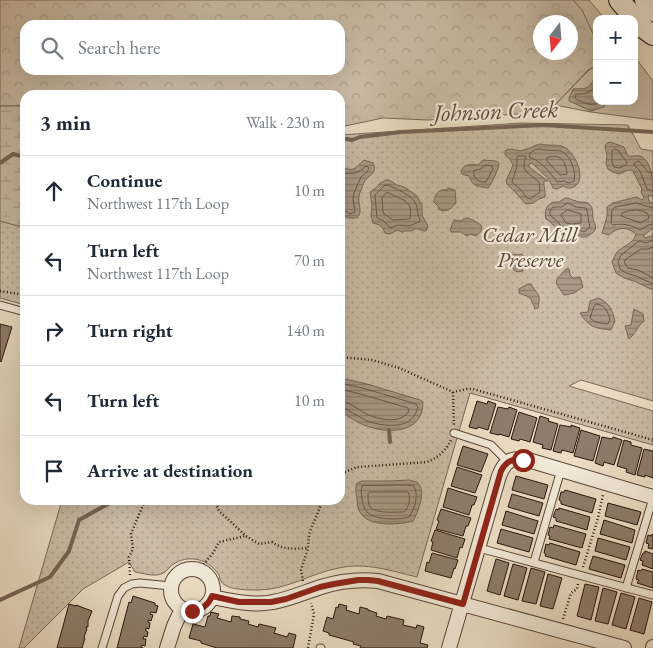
<!DOCTYPE html>
<html lang="en">
<head>
<meta charset="utf-8">
<style>
	:root { --surface:#fff; --page:#f6f6f7; --text:#1f2937; --muted:#747a83; --line:#e0e1e3 }
	body { margin:0; font-family:"EB Garamond",serif; background:var(--page); color:var(--text) }
	.controls { position:absolute; right:15px; top:15px; display:grid; overflow:hidden; border-radius:10px; box-shadow:0 5px 20px #0002 }
	.controls button { width:45px; height:45px; display:grid; place-items:center; padding:0; border:0; border-bottom:1px solid var(--line); background:var(--surface); color:var(--text); font:25px sans-serif }
	.compass { position:absolute; left:533px; top:15px; width:45px; height:45px; border-radius:50%; background:var(--surface); box-shadow:0 5px 20px #0002; rotate:196deg }
	.stop { position:absolute; width:15px; height:15px; margin:-11px; border:4px solid #8f2418; border-radius:50%; background:#fff }
	.stop.end { background:#8f2418; border-color:#fff; box-shadow:0 1px 5px #0008 }
	.list { margin:0; padding:0; list-style:none }
	h2 { display:flex; justify-content:space-between; align-items:center; height:65px; margin:0; padding:0 20px; font-size:21px }
	h2 small { font-size:16px; font-weight:400; color:var(--muted) }
	.list li { display:grid; grid-template-columns:32px 1fr auto; gap:15px; align-items:center; box-sizing:border-box; height:70px; padding:0 20px; border-top:1px solid var(--line) }
	.list b { display:block; font-size:19px; white-space:nowrap }
	.list p { margin:0; font-size:16px; white-space:nowrap; color:var(--muted) }
	.list em { font-size:16px; font-style:normal; color:var(--muted) }
	.icon { flex:none; width:28px; height:28px; fill:none; stroke:currentColor; stroke-width:2; stroke-linecap:round; stroke-linejoin:round }
	.map { position:relative; flex:none; width:653px; height:648px; overflow:hidden }
	.search { position:absolute; background:var(--surface); box-shadow:0 5px 20px #0002; left:20px; top:20px; width:325px; height:55px; display:flex; align-items:center; gap:12px; box-sizing:border-box; padding:0 18px; border-radius:15px; color:var(--muted); font-size:19px }
	.panel { position:absolute; background:var(--surface); box-shadow:0 5px 20px #0002; left:20px; top:90px; width:325px; height:415px; border-radius:15px }
	.map>svg:first-child { display:block }
</style>
</head>
<body>
<div class="map">
<svg width="653" height="648" viewBox="0 0 653 648">
	<defs>
		<pattern id="forest-crowns" width="20" height="18" patternUnits="userSpaceOnUse" patternTransform="scale(1.25)"><rect width="20" height="18" fill="#cabca6"/><path d="M2 6a3 3 0 1 1 6 0M12 15a3 3 0 1 1 6 0" fill="none" stroke="#aea18e"/></pattern>
		<pattern id="wetland-marsh" width="20" height="14" patternUnits="userSpaceOnUse" patternTransform="scale(1.25)"><rect width="20" height="14" fill="#cabca6"/><path d="M1 5h8M5 5V1M11 12h8M15 12V8" fill="none" stroke="#aea18e"/></pattern>
		<pattern id="park-dots" width="8" height="8" patternUnits="userSpaceOnUse" patternTransform="scale(1.25)"><rect width="8" height="8" fill="#cabca6"/><path d="M2 2h.1M6 6h.1" fill="none" stroke="#aea18e" stroke-width="1.8" stroke-linecap="round"/></pattern>
		<pattern id="water-rules" width="6" height="5" patternUnits="userSpaceOnUse" patternTransform="scale(1.25)"><rect width="6" height="5" fill="#a99986"/><path d="M0 2.5h6" fill="none" stroke="#8a7c6c"/></pattern>
	</defs>
	<rect width="100%" height="100%" fill="#ebdec5"/>
	<filter id="stains"><feTurbulence type="fractalNoise" baseFrequency=".004" numOctaves="4"/><feColorMatrix values="0 0 0 0 .2 0 0 0 0 .09 0 0 0 0 .02 0 0 0 .5 -.17"/></filter>
	<radialGradient id="worn" r=".72"><stop offset=".6" stop-color="#630" stop-opacity="0"/><stop offset="1" stop-color="#630" stop-opacity=".3"/></radialGradient>
	<g fill="#cabca6" stroke="#7a6859">
		<path d="M573 0H589L605 19H597V53L596 40Z"/>
		<path d="M634 56 653 81V120L591 112 555 105 589 70 597 65V101H634Z"/>
	</g>
	<path fill="url(#forest-crowns)" stroke="#7a6859" fill-rule="evenodd" d="M0 0H573L582 10 596 40 597 65 588 70 555 105 518 114 428 120 383 118 340 127V95H25V106H0ZM540 22H570V52H540ZM25 25H340V70H25Z"/>
	<path fill="url(#wetland-marsh)" stroke="#7a6859" d="M0 106H25V236L0 227Z"/>
	<g fill="url(#park-dots)" stroke="#7a6859">
		<path d="M522 123 628 125 641 149 653 151V401L581 380 569 386 653 411V445L470 393 417 577C392 571 365 562 339 568 311 573 287 590 258 590 249 590 232 590 225 585 221 583 220 579 219 575 214 567 205 560 194 559 186 558 176 561 170 567 167 570 165 573 161 574 154 577 142 573 135 572L129 562 83 589 24 648H19L62 500H340V135Z"/>
		<path d="M0 221 25 228V305L0 298Z"/>
	</g>
	<g fill="url(#water-rules)" stroke="#766455">
		<path d="M597 77V101H607L604 107 591 111 569 101V98L573 89C586 88 587 91 595 78Z"/>
		<path d="M610 142 624 147 628 156C632 157 636 155 640 156 653 161 653 185 653 197L649 195 648 198 649 201 653 204V228L643 236 646 238 653 235V290L634 281 624 278 616 273 612 262C614 258 615 254 618 251 625 245 634 243 636 234 626 226 618 227 609 235L602 233 607 217V207L613 203 636 197 642 200 644 198 641 192 642 189 633 171C628 168 624 173 618 174L611 171 608 169 606 163 607 156 605 146 607 143Z"/>
		<path d="M540 144C547 146 558 144 564 147 574 151 588 179 574 187 570 189 567 188 563 186L557 189 553 188C549 177 540 171 532 163L529 164V167L548 181H544C543 186 546 191 545 197L539 199 533 203 526 204 524 202 517 194 507 184 506 181 513 165 510 159 505 155V151C513 146 516 153 524 150 530 149 534 145 540 144Z"/>
		<path d="M364 160 373 163C378 174 368 175 364 182 363 186 359 193 359 197 358 201 360 205 360 209 361 223 347 218 340 214V167C355 172 354 169 364 160Z"/>
		<path d="M483 160 496 161 499 163C499 169 492 183 488 188 477 186 473 187 469 176L462 174 461 171C464 164 470 164 478 165Z"/>
		<path d="M386 180H389L397 185 404 187 417 196 422 205V215L427 224 428 227 426 231C420 231 417 226 412 231H405L402 232 398 230 389 234 385 233C382 226 381 225 373 223L371 216 372 205 370 192 376 188 380 183Z"/>
		<path d="M449 188 455 190 456 203C450 210 446 213 438 209L439 207 434 202C434 196 439 188 446 190Z"/>
		<path d="M565 198C570 198 571 200 576 201 580 203 584 201 588 203 594 207 592 212 593 218 593 222 597 225 595 230 594 233 585 238 582 237 581 237 580 236 578 235 558 238 560 228 546 219 544 211 546 206 553 202H559Z"/>
		<path d="M467 218 473 220 481 225C483 230 480 233 476 236L470 234 467 236 461 232H451L450 230 454 220 461 221 463 219Z"/>
		<path d="M514 254 518 255 521 254 524 256 525 259 522 265 523 271 517 272 514 270 509 261 512 259 511 256Z"/>
		<path d="M566 269H569L570 275 573 278 580 277 583 287 574 293 564 295 556 283 557 279Z"/>
		<path d="M528 284H531C538 296 541 292 538 308L535 309 534 306C532 303 532 300 530 298 527 295 522 295 519 293V289Z"/>
		<path d="M599 298C610 304 612 309 615 321L611 330C594 328 589 327 580 313L588 312 590 301Z"/>
		<path d="M634 309 643 314 644 321C637 327 635 334 629 339L625 326 631 325Z"/>
		<path d="M340 378 367 384 420 400 423 402C423 435 386 434 364 425 356 422 348 416 340 411Z"/>
		<path d="M409 480C410 480 416 482 417 482 427 489 418 513 413 521 399 525 371 527 361 514 358 510 357 504 357 499 356 493 355 489 357 483L362 481H390Z"/>
	</g>
	<g fill="none" stroke-linecap="round" stroke-linejoin="round">
		<g stroke="#6a5649" stroke-width="1">
			<path d="M597 84C592 92 585 95 576 94L575 98 576 99C585 103 593 108 602 101"/>
			<path d="M540 149C546 151 557 150 561 151 570 154 577 173 574 181L569 183 564 181 557 182C550 172 540 160 529 157L530 153 535 150Z"/>
			<path d="M615 149 619 151 622 156 627 162 626 165 619 168 614 167 612 162V151Z"/>
			<path d="M518 156H526C525 159 524 162 524 165 523 172 534 177 539 182L540 192 530 199 527 198 521 190 512 182 517 166V158Z"/>
			<path d="M549 157C552 157 555 156 558 157 564 158 567 169 567 174L560 175 547 161V158Z"/>
			<path d="M486 165 492 166 493 169 486 182C478 183 474 178 473 171L480 169Z"/>
			<path d="M340 172C351 175 358 174 366 166L368 167 369 168 367 172 361 177 354 193 353 199 355 212 350 214 344 210H340"/>
			<path d="M653 173 648 172 639 161 634 163V165L640 171 647 189 653 191"/>
			<path d="M388 185C396 189 412 195 416 204 418 209 417 215 420 220L419 222 409 226 398 225 390 228 384 221 377 218 375 195 384 186Z"/>
			<path d="M389 193C401 200 414 200 410 218L408 219 393 220 383 213 382 198 386 193Z"/>
			<path d="M568 203 576 207 586 208C589 214 587 220 590 226L589 228 584 232 579 230 572 231 563 229 558 222 550 215V211L553 207H561Z"/>
			<path d="M653 208 636 203 615 207 612 210 611 223 613 225C623 223 632 225 640 230L649 225 653 224"/>
			<path d="M568 210 581 214V223L572 224 566 223 561 215Z"/>
			<path d="M637 210 643 211 648 214 649 218 641 223 621 216 622 213 628 211Z"/>
			<path d="M653 240 646 243 639 241 621 255 618 262 620 269 626 273 636 276 653 284"/>
			<path d="M653 247 648 249H641L626 259 624 262 628 268 638 270 653 278"/>
			<path d="M597 304C606 306 608 312 610 320L608 324 595 322 590 318 594 306Z"/>
			<path d="M340 383 366 389 416 404 418 407C416 412 415 417 410 420 400 429 376 425 365 420 358 416 351 412 344 408L340 407"/>
			<path d="M340 389 364 395 408 408 409 411C401 424 381 420 369 415 359 411 351 402 340 401"/>
			<path d="M408 485 414 486C419 496 415 508 409 517 399 520 371 521 365 509 363 506 362 501 362 498 361 493 361 490 362 486Z"/>
			<path d="M370 492H408C411 497 409 508 404 512 396 512 376 514 370 507 368 504 368 498 368 494Z"/>
		</g>
		<g stroke="#766455" stroke-width="4">
			<path d="M340 138 352 140 360 137 401 132 544 125 653 132"/>
			<path d="M0 163 13 154 25 157"/>
			<path d="M389 430 390 442"/>
			<path d="M0 600 50 577 69 551 79 520 115 500"/>
		</g>
	</g>
	<g fill="#8e7d6c" stroke="#2a140c">
		<path d="M0 324 12 327 1 362 0 361Z"/>
		<path d="M477 401 487 404 488 401 496 404 488 430 478 427 477 429 469 427Z"/>
		<path d="M498 407 508 409 509 407 517 410 509 437 499 434V435L490 433Z"/>
		<path d="M519 412 537 418 530 442 520 439 519 441 511 439Z"/>
		<path d="M540 416 549 419 548 421 558 424 551 450 542 448 543 445 533 442Z"/>
		<path d="M560 425 571 427V425L580 428 573 453 562 450 561 453 553 451Z"/>
		<path d="M581 430 600 436 593 461 574 456Z"/>
		<path d="M602 437 612 439 613 437 622 440 614 465 604 462 603 466 595 463Z"/>
		<path d="M624 440 631 442V445L642 448 635 475 626 472 627 469 617 466Z"/>
		<path d="M463 446 488 454 481 472 457 465Z"/>
		<path d="M644 449 653 451V478L645 475V477L637 475Z"/>
		<path d="M457 467 482 475 475 493 451 486Z"/>
		<path d="M516 476 548 485 544 499 512 490Z"/>
		<path d="M448 488 477 497 474 505H472L469 515 443 507Z"/>
		<path d="M565 490 596 499 592 513 561 504V501L559 500 561 492H564Z"/>
		<path d="M512 494 543 503 539 516 508 507Z"/>
		<path d="M608 503 641 512 637 525 605 516Z"/>
		<path d="M559 508 590 517 587 530 556 521V518L553 517 556 509 559 510Z"/>
		<path d="M441 509 471 518 468 526H466L463 536 436 529 439 521 437 520Z"/>
		<path d="M506 511 538 521 534 534 502 525Z"/>
		<path d="M604 520 635 530 632 543 600 534Z"/>
		<path d="M554 525 586 534 582 548 549 539 550 536 548 535 550 527 553 528Z"/>
		<path d="M501 529 533 538 529 552 497 543Z"/>
		<path d="M435 530 465 539 462 548 460 547 457 558 431 550 433 542 431 541Z"/>
		<path d="M652 534 653 535V549L648 548 649 544 646 543 648 535 651 536Z"/>
		<path d="M598 538 630 547 626 560 595 551Z"/>
		<path d="M550 543 580 552 576 565 545 556 546 554 544 553 546 544 549 545Z"/>
		<path d="M645 551 653 554V569L642 565 643 561 640 560 643 553H645Z"/>
		<path d="M432 553 458 560 455 569 454 568 451 578 425 571 427 562 429 563Z"/>
		<path d="M593 556 625 565 621 578 589 569Z"/>
		<path d="M496 559 509 563 500 595 487 591Z"/>
		<path d="M513 564 527 568 518 600 504 596Z"/>
		<path d="M531 568 545 572 536 604 522 601Z"/>
		<path d="M642 569 653 572V588L637 583 639 580 636 579 638 570 641 571Z"/>
		<path d="M548 574 562 578 553 609 540 606Z"/>
		<path d="M585 584 599 587 591 620 577 616Z"/>
		<path d="M603 588 617 592 608 624 595 621Z"/>
		<path d="M621 593 635 597 626 629 612 625Z"/>
		<path d="M133 596 155 603V605L158 606 156 613 151 612 150 614 153 615 151 621 148 620V622L150 623 149 629 146 628V631L148 632 147 637 144 636 143 639H146L145 646 142 645 141 647 143 648H117L129 602 131 603Z"/>
		<path d="M639 598 652 602 644 634 630 630Z"/>
		<path d="M69 604 76 606V605L92 611 88 621V627H86V628L87 629 84 637 85 638 82 648H57Z"/>
		<path d="M339 604 347 606 346 610 359 614 360 607 368 609V610L377 613 376 616 386 619 387 616 404 620 403 625 416 628 417 625 424 627 420 643 428 645 427 648H360L361 646 353 644 354 642 329 635V633L323 631 327 617 333 619 336 607 338 608Z"/>
		<path d="M211 612 219 614 217 618 231 622 232 616 240 617V619L249 621 248 624 258 627 259 624 276 628 274 633 287 637 289 633 296 635 293 648H217L201 643V641L189 638 193 624 205 627 208 616H210Z"/>
	</g>
	<g fill="none" stroke-linecap="round" stroke-linejoin="round">
		<defs>
			<g id="lane">
				<path d="M0 305 25 312"/>
				<path d="M454 433 491 445 508 462"/>
				<path d="M479 548 653 595"/>
				<path d="M534 562 561 470"/>
				<path d="M626 588 653 498"/>
				<path d="M102 648 118 596 124 588 132 584 140 583 171 586"/>
				<path d="M320 648H321"/>
			</g>
			<g id="street">
				<circle cx="192" cy="590" r="21"/>
				<path d="M212 597C232 601 253 606 273 602 290 599 305 592 321 587 340 581 359 579 378 581L624 648"/>
				<path d="M167 648 174 626 182 609"/>
				<path d="M449 648 499 476C505 460 512 457 528 460L653 497"/>
				<path d="M653 648V647"/>
			</g>
			<g id="secondary">
				<path d="M619 0 642 27 653 35"/>
				<path d="M645 0 653 11"/>
			</g>
		</defs>
		<use href="#lane" stroke="#5a463a" stroke-width="9"/>
		<use href="#street" stroke="#5a463a" stroke-width="16"/>
		<use href="#secondary" stroke="#2a140c" stroke-width="22"/>
		<g stroke="#2a140c" stroke-width="2.5" stroke-dasharray="1 2.5" stroke-linecap="butt">
			<path d="M0 291 25 295"/>
			<path d="M340 357 372 360 399 368 453 392 467 389H473L653 440"/>
			<path d="M453 392 454 425"/>
			<path d="M340 477 343 473 357 467 427 462C438 458 446 450 451 440"/>
			<path d="M214 500 219 511 246 536 259 544 272 542C283 550 294 549 308 548"/>
			<path d="M583 567 598 518 603 495"/>
			<path d="M199 570 213 553 219 542 245 536"/>
			<path d="M130 575 129 557 133 549 131 534 143 505 152 500"/>
			<path d="M303 581 301 570 308 548 309 534 323 500"/>
			<path d="M563 619 571 593 577 589 578 584"/>
			<path d="M308 648 314 614 311 603"/>
		</g>
		<use href="#lane" stroke="#f2ead9" stroke-width="7"/>
		<use href="#street" stroke="#f2ead9" stroke-width="14"/>
		<use href="#secondary" stroke="#f2ead9" stroke-width="20"/>
	</g>
	<g fill="none" stroke-linecap="round" stroke-linejoin="round">
		<path stroke="#8f2418" stroke-width="6" d="M192 611C201 610 208 606 212 596L239 602H271L286 599 320 587 334 584 358 580H368L378 581 463 604 501 471C506 461 513 458 523 460"/>
	</g>
	<g text-anchor="middle" stroke-width="4.5" stroke-linejoin="round" paint-order="stroke">
		<g font-size="22" font-style="italic" fill="#5a463a" stroke="#f2ead9">
			<text x="530" y="242">Cedar Mill<tspan x="530" dy="25">Preserve</tspan></text>
		</g>
		<g font-size="24" font-style="italic" fill="#5d493d" stroke="#f2ead9">
			<text transform="translate(496 111) rotate(-2)" y="8">Johnson Creek</text>
		</g>
	</g>
	<rect width="100%" height="100%" filter="url(#stains)"/>
	<rect width="100%" height="100%" fill="url(#worn)"/>
</svg>
<div class="controls">
<button>+</button>
<button>−</button>
</div>
<svg class="compass" viewBox="-18 -18 36 36"><path d="M0-13l5 13h-10z" fill="#e53935"/><path d="M0 13l5-13h-10z" fill="#747a83"/></svg>
<div class="stop" style="left:523px;top:460px"></div>
<div class="stop end" style="left:192px;top:611px"></div>
<div class="search"><svg class="icon" aria-label="search" viewBox="0 0 24 24"><circle cx="10" cy="10" r="6"/><path d="M15 15l6 6"/></svg>Search here</div>
<section class="panel">
<h2>3 min<small>Walk · 230 m</small></h2>
<ul class="list">
<li><svg class="icon" aria-label="ahead" viewBox="0 0 24 24"><path d="M12 20V5M6 11l6-6 6 6"/></svg><div><b>Continue</b><p>Northwest 117th Loop</p></div><em>10 m</em></li>
<li><svg class="icon" aria-label="left" viewBox="0 0 24 24"><path d="M17 20v-9H6M10 6l-5 5 5 5"/></svg><div><b>Turn left</b><p>Northwest 117th Loop</p></div><em>70 m</em></li>
<li><svg class="icon" aria-label="right" viewBox="0 0 24 24"><path d="M7 20v-9h11M14 6l5 5-5 5"/></svg><div><b>Turn right</b></div><em>140 m</em></li>
<li><svg class="icon" aria-label="left" viewBox="0 0 24 24"><path d="M17 20v-9H6M10 6l-5 5 5 5"/></svg><div><b>Turn left</b></div><em>10 m</em></li>
<li><svg class="icon" aria-label="arrive" viewBox="0 0 24 24"><path d="M6 21V4h12l-3 4 3 4H6"/></svg><div><b>Arrive at destination</b></div></li>
</ul>
</section>
</div>
</body>
</html>
